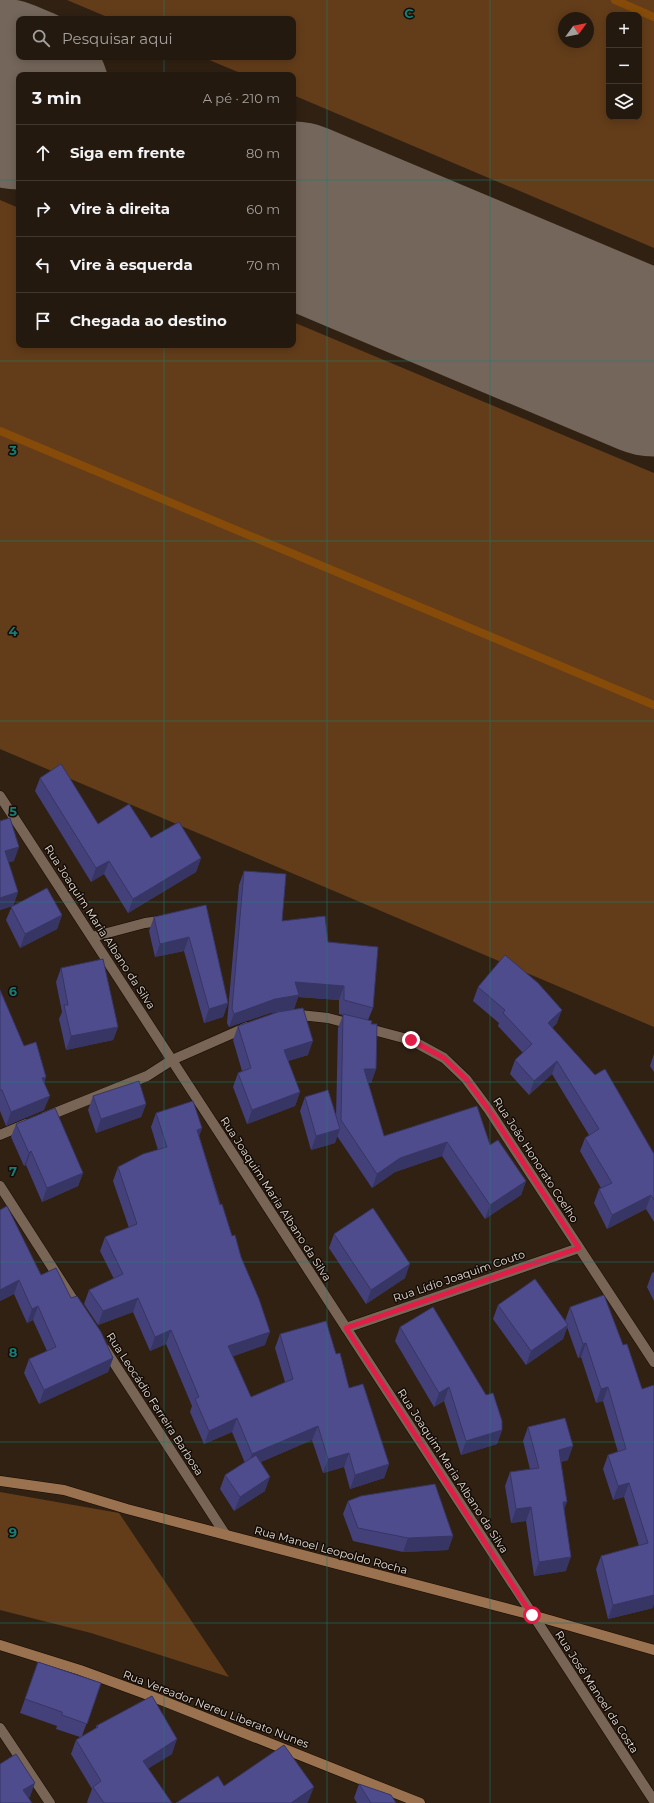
<!DOCTYPE html>
<html lang="pt">
<head>
<meta charset="utf-8">
<style>
	:root { --surface:#24190e; --page:#30261c; --text:#f1f3f6; --muted:#a3a09e; --line:#41382e }
	body { margin:0; font-family:Montserrat,sans-serif; background:var(--page); color:var(--text) }
	.controls { position:absolute; right:12px; top:12px; display:grid; overflow:hidden; border-radius:8px; box-shadow:0 2px 10px #0003 }
	.controls button { width:36px; height:36px; display:grid; place-items:center; padding:0; border:0; border-bottom:1px solid var(--line); background:var(--surface); color:var(--text); font:20px sans-serif }
	.compass { position:absolute; left:558px; top:12px; width:36px; height:36px; border-radius:50%; background:var(--surface); box-shadow:0 2px 10px #0003; rotate:57deg }
	.stop { position:absolute; width:12px; height:12px; margin:-9px; border:3px solid #e11d48; border-radius:50%; background:#fff }
	.stop.end { background:#e11d48; border-color:#fff; box-shadow:0 1px 4px #0008 }
	.list { margin:0; padding:0; list-style:none }
	h2 { display:flex; justify-content:space-between; align-items:center; height:52px; margin:0; padding:0 16px; font-size:17px }
	h2 small { font-size:13px; font-weight:400; color:var(--muted) }
	.list li { display:grid; grid-template-columns:26px 1fr auto; gap:12px; align-items:center; box-sizing:border-box; height:56px; padding:0 16px; border-top:1px solid var(--line) }
	.list b { display:block; font-size:15px; white-space:nowrap }
	.list em { font-size:13px; font-style:normal; color:var(--muted) }
	.icon { flex:none; width:22px; height:22px; fill:none; stroke:currentColor; stroke-width:2; stroke-linecap:round; stroke-linejoin:round }
	.map { position:relative; flex:none; width:654px; height:1803px; overflow:hidden }
	.search { position:absolute; background:var(--surface); box-shadow:0 2px 10px #0003; left:16px; top:16px; width:280px; height:44px; display:flex; align-items:center; gap:10px; box-sizing:border-box; padding:0 14px; border-radius:8px; color:var(--muted); font-size:15px }
	.panel { position:absolute; background:var(--surface); box-shadow:0 2px 10px #0003; left:16px; top:72px; width:280px; height:276px; border-radius:8px }
	.map>svg:first-child { display:block }
</style>
</head>
<body>
<div class="map">
<svg width="654" height="1803" viewBox="0 0 654 1803">
	<rect width="100%" height="100%" fill="#302113"/>
	<g fill="#633d1a" fill-rule="evenodd">
		<path d="M67 0H654V248L293 95V75H245L202 57H293V19H112ZM609 15H639V117H609ZM564 18H588V42H564Z"/>
		<path d="M0 200 19 208V345H293V322L654 473V1027L0 749Z"/>
		<path d="M0 1492 119 1513 229 1677 91 1633 0 1610Z"/>
	</g>
	<g fill="none" stroke-linecap="round" stroke-linejoin="round">
		<g stroke="#864b09" stroke-width="8">
			<path d="M615 0 654 17"/>
			<path d="M0 431 654 705"/>
		</g>
		<g stroke="#74665a" stroke-width="183">
			<path d="M0 90 19 98"/>
			<path d="M293 213 654 365"/>
		</g>
		<defs>
			<path id="lane" d="M92 937 145 923 166 920"/>
			<g id="street">
				<path d="M0 796 654 1801"/>
				<path d="M292 1016 300 1015 328 1018 411 1040 444 1058 466 1079 489 1110 654 1362"/>
				<path d="M45 1117 147 1076 172 1060 247 1027"/>
				<path d="M0 1135 26 1124"/>
				<path d="M0 1186 79 1309"/>
				<path d="M346 1328 579 1248"/>
				<path d="M105 1349 225 1534"/>
				<path d="M0 1728 50 1803"/>
			</g>
			<g id="secondary">
				<path d="M0 1481 64 1490 127 1509 532 1615 654 1650"/>
				<path d="M0 1645 80 1670 151 1696 420 1803"/>
			</g>
		</defs>
		<use href="#lane" stroke="#180a01" stroke-width="11"/>
		<use href="#street" stroke="#180a01" stroke-width="11"/>
		<use href="#secondary" stroke="#180a01" stroke-width="11"/>
		<use href="#lane" stroke="#786556" stroke-width="10"/>
		<use href="#street" stroke="#786556" stroke-width="10"/>
		<use href="#secondary" stroke="#9a724f" stroke-width="10"/>
	</g>
	<g fill="#44417a">
		<path d="M40 778 98 824 151 838 201 858 196 872 128 913 104 874 91 882 35 791Z"/>
		<path d="M0 821 14 861 8 862 18 892 13 906 62 915 57 929 20 948 6 920 12 906 0 910Z"/>
		<path d="M244 871 282 921 328 942 373 1008 368 1020 371 1024 376 1069 371 1083H368L384 1136 490 1145 526 1181 521 1195 485 1219 442 1156 395 1172 372 1188 337 1136 335 1143 311 1150 300 1111 305 1097 336 1117 338 1028 343 1015 339 1014V1000L298 997 294 1009 308 1055 288 1061 300 1092 295 1106 247 1124 233 1087 238 1073 242 1071 233 1040 238 1026 278 1012 270 1013 229 1027 227 1023 239 885Z"/>
		<path d="M206 905 228 1003 223 1017 204 1023 184 951 155 957 149 931 154 917Z"/>
		<path d="M61 968 118 1027 113 1040 66 1050 59 1019 62 1012 56 982Z"/>
		<path d="M478 987 557 1023 552 1028 654 1154V1222L646 1209 607 1229 594 1203 599 1189 601 1188 580 1151 585 1138 589 1135 552 1074 529 1095 510 1074 515 1060 523 1053 498 1026 499 1023 473 1001Z"/>
		<path d="M0 990 24 1046 46 1077 44 1083V1110L6 1126 0 1111Z"/>
		<path d="M654 1054V1072L650 1066Z"/>
		<path d="M93 1096 146 1104 141 1117 96 1133 88 1110Z"/>
		<path d="M156 1113 202 1128 199 1136 265 1345 233 1356 251 1397 285 1382 275 1348 280 1334 336 1354 349 1388 389 1464 384 1478 350 1489 344 1467 323 1473 312 1440 261 1462 265 1491 234 1511 220 1489 225 1475 245 1463 232 1432 204 1444 190 1412 192 1406 166 1344 150 1351 133 1312 98 1325 84 1304 89 1290 114 1279 100 1251 105 1237 129 1228 113 1181 118 1167 158 1150 151 1127Z"/>
		<path d="M16 1124 83 1173 78 1186 42 1202 26 1165 24 1166 11 1137Z"/>
		<path d="M0 1210 41 1275 71 1298 113 1358 108 1372 39 1404 24 1373 29 1359 47 1351 33 1320 27 1323 14 1294 0 1301Z"/>
		<path d="M334 1234 405 1278 366 1304 329 1248Z"/>
		<path d="M654 1272V1301L647 1287 652 1273Z"/>
		<path d="M498 1305 565 1321 570 1307 623 1345 642 1389 653 1608 608 1619 596 1569 601 1556 639 1546 624 1497 613 1500 603 1469 608 1455 618 1452 603 1401 596 1403 581 1357 578 1358 567 1327 563 1339 526 1365 493 1319Z"/>
		<path d="M400 1327 486 1395 502 1430 497 1444 461 1455 444 1401 434 1407 395 1341Z"/>
		<path d="M528 1427 568 1460 561 1462 564 1510 566 1571 534 1576 526 1521 511 1523 505 1486 510 1472 530 1469 523 1441Z"/>
		<path d="M348 1501 453 1536 448 1550 403 1552 353 1541 343 1514Z"/>
		<path d="M38 1662 101 1683 82 1736 96 1728V1726L172 1754 148 1768 172 1803H88L87 1802 92 1789 71 1754 76 1740 80 1737 56 1729 57 1726 20 1713Z"/>
		<path d="M359 1784 396 1803H357L354 1798Z"/>
	</g>
	<g fill="#373563">
		<path d="M19 847 14 861 0 865 5 851Z"/>
		<path d="M201 858 196 872 128 913 133 899Z"/>
		<path d="M109 861 104 874 91 882 96 868Z"/>
		<path d="M18 892 13 906 0 910V898Z"/>
		<path d="M62 915 57 929 20 948 25 934Z"/>
		<path d="M189 937 184 951 155 957 160 944Z"/>
		<path d="M295 982 344 986 339 1000 298 997 294 1009 270 1013 229 1027 234 1014Z"/>
		<path d="M228 1003 223 1017 204 1023 209 1009Z"/>
		<path d="M562 1010 557 1023 543 1037 548 1023Z"/>
		<path d="M118 1027 113 1040 66 1050 71 1036Z"/>
		<path d="M313 1041 308 1055 279 1063 284 1050Z"/>
		<path d="M557 1061 552 1074 529 1095 534 1081Z"/>
		<path d="M364 1069H376L371 1083 359 1082Z"/>
		<path d="M46 1077 41 1091 42 1078Z"/>
		<path d="M300 1092 295 1106 247 1124 252 1110Z"/>
		<path d="M50 1096 44 1110 6 1126 11 1112Z"/>
		<path d="M146 1104 141 1117 96 1133 101 1119Z"/>
		<path d="M202 1128 197 1142V1130Z"/>
		<path d="M340 1129 335 1143 311 1150 316 1136Z"/>
		<path d="M447 1142 442 1156 395 1172 372 1188 377 1174 400 1158Z"/>
		<path d="M31 1151 26 1165 24 1166 29 1153Z"/>
		<path d="M83 1173 78 1186 42 1202 47 1188Z"/>
		<path d="M526 1181 521 1195 485 1219 490 1205Z"/>
		<path d="M651 1195 646 1209 607 1229 612 1215Z"/>
		<path d="M410 1264 405 1278 366 1304 371 1290Z"/>
		<path d="M19 1280 14 1294 0 1301V1290Z"/>
		<path d="M138 1298 133 1312 98 1325 103 1311Z"/>
		<path d="M38 1306 33 1320 27 1323 32 1309Z"/>
		<path d="M568 1325 563 1339 526 1365 531 1351Z"/>
		<path d="M171 1330 166 1344 150 1351 155 1337Z"/>
		<path d="M270 1332 265 1345 223 1360 228 1346Z"/>
		<path d="M586 1343 581 1357 578 1358 583 1344Z"/>
		<path d="M113 1358 108 1372 39 1404 44 1390Z"/>
		<path d="M449 1387 444 1401 434 1407 439 1393Z"/>
		<path d="M608 1387 603 1401 596 1403 601 1389Z"/>
		<path d="M237 1418 232 1432 204 1444 209 1431Z"/>
		<path d="M318 1426 312 1440 247 1468 252 1454Z"/>
		<path d="M502 1430 497 1444 461 1455 466 1441Z"/>
		<path d="M573 1446 568 1460 554 1463 559 1450Z"/>
		<path d="M349 1453 344 1467 323 1473 328 1459Z"/>
		<path d="M389 1464 384 1478 350 1489 355 1475Z"/>
		<path d="M270 1477 265 1491 234 1511 240 1497Z"/>
		<path d="M629 1483 624 1497 613 1500 618 1486Z"/>
		<path d="M563 1502H567L562 1515Z"/>
		<path d="M531 1507 526 1521 511 1523 516 1509Z"/>
		<path d="M453 1536 448 1550 403 1552 408 1538Z"/>
		<path d="M571 1557 566 1571 534 1576 539 1562Z"/>
		<path d="M654 1595V1604L653 1608 608 1619 613 1605Z"/>
		<path d="M177 1739 172 1754 138 1775 143 1761Z"/>
		<path d="M35 1783 30 1797 20 1803 23 1790Z"/>
		<path d="M314 1787 308 1802 307 1803H291Z"/>
	</g>
	<g fill="#4f4c8e" stroke="#373563">
		<path d="M61 764 98 824 129 804 151 838 179 822 201 858 133 899 109 861 96 868 40 778Z"/>
		<path d="M10 818 19 847 5 851 18 892 0 898V821Z"/>
		<path d="M244 871 286 874 282 921 325 916 328 942 378 947 373 1008 344 1000V986L295 982 299 995 275 999 234 1014 232 1009Z"/>
		<path d="M47 888 62 915 25 934 11 907Z"/>
		<path d="M206 905 228 1003 209 1009 189 937 160 944 154 917Z"/>
		<path d="M505 955 538 983 562 1010 548 1023 595 1075 605 1069 654 1154V1200L651 1195 612 1215 599 1189 612 1183 585 1138 599 1129 557 1061 534 1081 515 1060 532 1044 503 1013 505 1010 478 987Z"/>
		<path d="M103 959 118 1027 71 1036 64 1005H68L61 968Z"/>
		<path d="M0 990 24 1046 36 1042 46 1077 42 1078 50 1096 11 1112 2 1090H0Z"/>
		<path d="M303 1008 313 1041 284 1050 300 1092 252 1110 238 1073 251 1068 238 1026 278 1012Z"/>
		<path d="M343 1014 372 1021 371 1024H377L376 1069H364L384 1136 477 1106 490 1145 498 1140 526 1181 490 1205 447 1142 400 1158 377 1174 341 1120Z"/>
		<path d="M139 1081 146 1104 101 1119 93 1096Z"/>
		<path d="M328 1090 340 1129 316 1136 305 1097Z"/>
		<path d="M193 1101 202 1128 197 1130 220 1205 222 1204 232 1236 235 1235 241 1257 259 1299 270 1332 228 1346 251 1397 293 1379 280 1334 326 1321 336 1354 340 1353 349 1388 363 1384 389 1464 355 1475 349 1453 328 1459 318 1426 252 1454 237 1418 209 1431 195 1399 199 1397 171 1330 155 1337 138 1298 103 1311 89 1290 123 1274 105 1237 137 1224 118 1167 143 1154 167 1147 156 1113Z"/>
		<path d="M55 1108 83 1173 47 1188 31 1151 29 1153 16 1124Z"/>
		<path d="M7 1206 41 1275 56 1268 71 1298 77 1296 101 1332 113 1358 44 1390 29 1359 56 1347 38 1306 32 1309 19 1280 0 1290V1210Z"/>
		<path d="M373 1208 410 1264 371 1290 334 1234Z"/>
		<path d="M535 1279 568 1325 531 1351 498 1305Z"/>
		<path d="M604 1295 623 1345 627 1344 642 1389 654 1385V1595L613 1605 601 1556 648 1543 629 1483 618 1486 608 1455 626 1449 608 1387 601 1389 586 1343 583 1344 570 1307Z"/>
		<path d="M433 1307 486 1395 493 1393 502 1421V1430L466 1441 449 1387 439 1393 400 1327Z"/>
		<path d="M565 1418 573 1446 559 1450 567 1502H563L571 1557 539 1562 531 1507 516 1509 510 1472 539 1468 528 1427Z"/>
		<path d="M256 1455 270 1477 240 1497 225 1475Z"/>
		<path d="M435 1484 453 1536 408 1538 358 1528 348 1501 361 1496Z"/>
		<path d="M38 1662 101 1683 87 1724 62 1715V1712L25 1699Z"/>
		<path d="M152 1696 177 1739 143 1761 172 1803H104L93 1787 101 1781 76 1740 98 1727 96 1726Z"/>
		<path d="M284 1745 314 1787 291 1803H176L218 1776 224 1786Z"/>
		<path d="M16 1754 35 1783 23 1790 32 1803H0V1764Z"/>
		<path d="M359 1784 391 1795 396 1803H371Z"/>
	</g>
	<g fill="none" stroke-linecap="round" stroke-linejoin="round">
		<path stroke="#e11d48" stroke-width="5" d="M411 1040 444 1058 466 1079 489 1110 579 1248 346 1328 532 1615"/>
	</g>
	<path fill="none" stroke="#1a7b73" stroke-width="1" stroke-opacity="0.55" d="M164 0V19M327 0V1803M490 0V1803M164 57V75M0 180H19M293 180H654M164 345V1803M0 361H654M0 541H654M0 721H654M0 902H654M0 1082H654M0 1262H654M0 1442H654M0 1623H654"/>
	<g text-anchor="middle" stroke-width="3" stroke-linejoin="round" paint-order="stroke">
		<g font-size="11" fill="#e7dcd4" stroke="#130c07">
			<text transform="translate(100 927) rotate(57)" y="4">Rua Joaquim Maria Albano da Silva</text>
			<text transform="translate(536 1160) rotate(57)" y="4">Rua João Honorato Coelho</text>
			<text transform="translate(276 1199) rotate(57)" y="4">Rua Joaquim Maria Albano da Silva</text>
			<text transform="translate(459 1276) rotate(-19)" y="4">Rua Lídio Joaquim Couto</text>
			<text transform="translate(155 1404) rotate(57)" y="4">Rua Leocádio Ferreira Barbosa</text>
			<text transform="translate(453 1471) rotate(57)" y="4">Rua Joaquim Maria Albano da Silva</text>
			<text transform="translate(331 1550) rotate(15)" y="4">Rua Manoel Leopoldo Rocha</text>
			<text transform="translate(597 1692) rotate(57)" y="4">Rua José Manoel da Costa</text>
			<text transform="translate(216 1709) rotate(21)" y="4">Rua Vereador Nereu Liberato Nunes</text>
		</g>
	</g>
	<g font-size="13" text-anchor="middle" font-weight="bold" fill="#1a7b73" stroke="#130c07" stroke-width="3" stroke-linejoin="round" paint-order="stroke">
		<text x="409" y="18">C</text>
		<text x="13" y="455">3</text>
		<text x="13" y="636">4</text>
		<text x="13" y="816">5</text>
		<text x="13" y="996">6</text>
		<text x="13" y="1176">7</text>
		<text x="13" y="1357">8</text>
		<text x="13" y="1537">9</text>
	</g>
</svg>
<div class="controls">
<button>+</button>
<button>−</button>
<button><svg class="icon" aria-label="layers" viewBox="0 0 24 24"><path d="M12 4l9 5-9 5-9-5zM3 14l9 5 9-5"/></svg></button>
</div>
<svg class="compass" viewBox="-18 -18 36 36"><path d="M0-13l5 13h-10z" fill="#e53935"/><path d="M0 13l5-13h-10z" fill="#a3a09e"/></svg>
<div class="stop" style="left:532px;top:1615px"></div>
<div class="stop end" style="left:411px;top:1040px"></div>
<div class="search"><svg class="icon" aria-label="search" viewBox="0 0 24 24"><circle cx="10" cy="10" r="6"/><path d="M15 15l6 6"/></svg>Pesquisar aqui</div>
<section class="panel">
<h2>3 min<small>A pé · 210 m</small></h2>
<ul class="list">
<li><svg class="icon" aria-label="ahead" viewBox="0 0 24 24"><path d="M12 20V5M6 11l6-6 6 6"/></svg><div><b>Siga em frente</b></div><em>80 m</em></li>
<li><svg class="icon" aria-label="right" viewBox="0 0 24 24"><path d="M7 20v-9h11M14 6l5 5-5 5"/></svg><div><b>Vire à direita</b></div><em>60 m</em></li>
<li><svg class="icon" aria-label="left" viewBox="0 0 24 24"><path d="M17 20v-9H6M10 6l-5 5 5 5"/></svg><div><b>Vire à esquerda</b></div><em>70 m</em></li>
<li><svg class="icon" aria-label="arrive" viewBox="0 0 24 24"><path d="M6 21V4h12l-3 4 3 4H6"/></svg><div><b>Chegada ao destino</b></div></li>
</ul>
</section>
</div>
</body>
</html>
